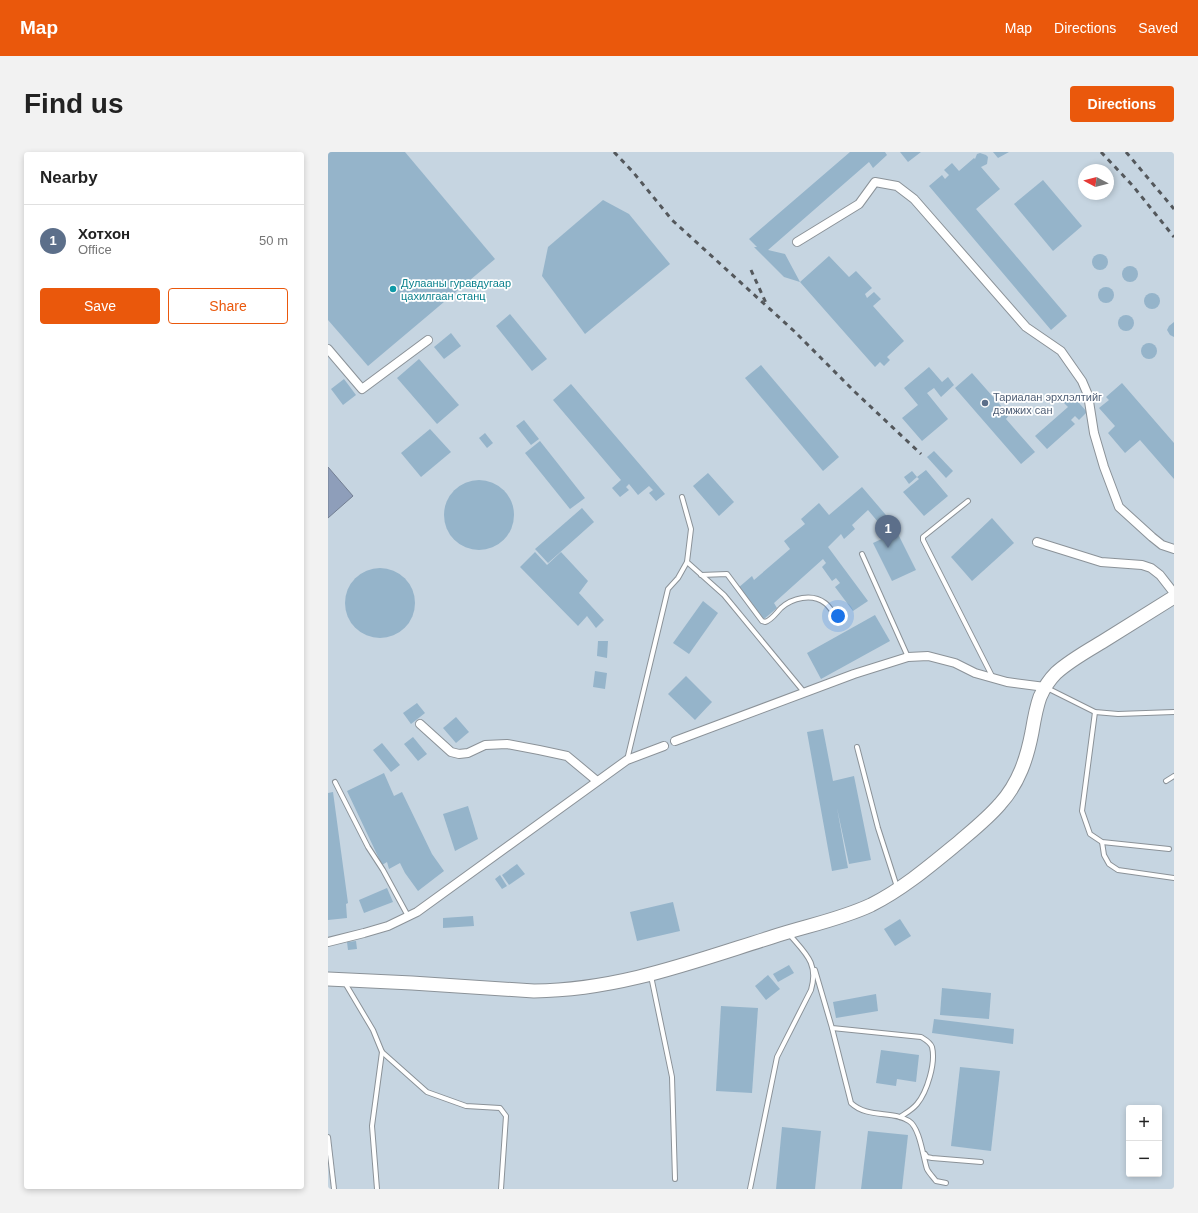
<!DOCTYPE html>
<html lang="en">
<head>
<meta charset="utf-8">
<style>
	:root { --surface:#fff; --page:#f2f2f2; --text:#222; --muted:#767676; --line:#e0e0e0; --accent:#ea580c }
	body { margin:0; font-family:Arial,sans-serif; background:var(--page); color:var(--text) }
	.controls { position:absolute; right:12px; bottom:12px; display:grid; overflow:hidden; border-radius:4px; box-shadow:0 2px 6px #0003 }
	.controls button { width:36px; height:36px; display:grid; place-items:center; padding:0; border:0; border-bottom:1px solid var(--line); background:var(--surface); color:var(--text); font:20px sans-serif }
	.compass { position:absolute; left:750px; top:12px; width:36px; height:36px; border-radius:50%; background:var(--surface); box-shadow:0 2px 6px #0003; rotate:277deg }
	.you { position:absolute; left:510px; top:464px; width:14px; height:14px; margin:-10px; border:3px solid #fff; border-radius:50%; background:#1a73e8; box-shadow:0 0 0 6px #1a73e833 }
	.badge { display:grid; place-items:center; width:26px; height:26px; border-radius:50%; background:var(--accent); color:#fff; font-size:13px; font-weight:700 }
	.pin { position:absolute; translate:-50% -33px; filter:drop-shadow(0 1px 2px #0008) }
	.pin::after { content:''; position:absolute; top:21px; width:14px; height:12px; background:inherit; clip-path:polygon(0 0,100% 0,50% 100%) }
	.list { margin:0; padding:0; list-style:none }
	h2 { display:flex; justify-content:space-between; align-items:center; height:52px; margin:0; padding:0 16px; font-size:17px }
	h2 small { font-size:13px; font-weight:400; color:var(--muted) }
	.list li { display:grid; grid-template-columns:26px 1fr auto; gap:12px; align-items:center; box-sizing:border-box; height:72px; padding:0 16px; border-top:1px solid var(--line) }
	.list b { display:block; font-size:15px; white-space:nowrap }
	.list p { margin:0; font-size:13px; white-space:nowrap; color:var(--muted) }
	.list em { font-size:13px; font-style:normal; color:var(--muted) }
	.actions { display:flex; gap:8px; padding:12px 16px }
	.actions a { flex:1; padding:9px 0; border:1px solid var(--accent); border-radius:4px; text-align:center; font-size:14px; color:var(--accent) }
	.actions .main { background:var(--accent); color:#fff }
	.map { position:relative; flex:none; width:846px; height:1037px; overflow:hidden; border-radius:4px }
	header { display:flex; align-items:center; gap:24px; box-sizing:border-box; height:56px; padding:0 20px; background:var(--accent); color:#fff }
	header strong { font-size:19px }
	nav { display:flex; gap:22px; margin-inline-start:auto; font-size:14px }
	.intro { display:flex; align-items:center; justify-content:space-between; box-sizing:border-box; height:96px; padding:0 24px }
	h1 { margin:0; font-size:28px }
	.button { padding:10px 18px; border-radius:4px; background:var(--accent); color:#fff; font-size:14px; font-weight:700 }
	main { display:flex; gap:24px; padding:0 24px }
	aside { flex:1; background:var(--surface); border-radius:4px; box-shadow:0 2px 6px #0003 }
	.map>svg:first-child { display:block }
</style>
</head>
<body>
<header>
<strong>Map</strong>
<nav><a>Map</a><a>Directions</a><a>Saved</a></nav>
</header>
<div class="intro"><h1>Find us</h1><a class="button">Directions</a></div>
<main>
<aside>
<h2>Nearby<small></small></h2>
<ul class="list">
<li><span class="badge" style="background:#5c6f8a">1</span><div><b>Хотхон</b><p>Office</p></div><em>50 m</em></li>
</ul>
<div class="actions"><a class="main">Save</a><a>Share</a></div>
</aside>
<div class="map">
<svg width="846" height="1037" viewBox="0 0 846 1037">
	<rect width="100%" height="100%" fill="#d8e1e7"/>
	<path fill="#c6d5e1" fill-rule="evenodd" d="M0 0H846V1037H0ZM756 18H780V42H756ZM801 956H831V1022H801Z"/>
	<path fill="#8e9eba" stroke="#727e92" d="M0 315 25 344 0 366Z"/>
	<g fill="#95b4ca">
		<path d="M0 0H77L167 107 40 214 0 168Z"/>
		<path d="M522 0H557L559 3 545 16 541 10 440 98 457 102 472 130 456 125 426 95H429L421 87Z"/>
		<path d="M572 0H593L580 10Z"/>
		<path d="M665 0H681L670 6Z"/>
		<path d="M652 1 658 3 660 5 659 12 653 15 672 37 648 57 739 164 723 178 601 34 614 23 617 27 621 23 616 18 624 11 631 19 646 6 647 7 649 2Z"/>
		<path d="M715 28 754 74 725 99 686 52Z"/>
		<path d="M275 48 301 62 342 112 257 182 214 124 220 95Z"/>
		<circle cx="772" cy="110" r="8"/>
		<path d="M501 104 521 125 528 119 544 136 537 142 539 146 546 140 553 147 545 154 576 189 559 205 562 208 556 214 552 210 547 215 472 130Z"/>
		<circle cx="802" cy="122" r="8"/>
		<circle cx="778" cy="143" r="8"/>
		<circle cx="824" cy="149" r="8"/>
		<path d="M182 162 219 207 204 219 168 174Z"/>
		<circle cx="798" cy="171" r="8"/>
		<path d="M846 170V185L842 183 839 178 841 174Z"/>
		<path d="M123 181 133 194 116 207 106 195Z"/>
		<circle cx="821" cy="199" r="8"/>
		<path d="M91 207 131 253 109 272 69 226Z"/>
		<path d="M433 213 511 305 495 319 417 226Z"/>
		<path d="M601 215 614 230 620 225 626 233 613 245 606 236 599 241 620 267 594 289 574 266 590 253 576 236Z"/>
		<path d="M644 221 681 263 678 267 707 300 693 312 627 236Z"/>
		<path d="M16 227 28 243 15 253 3 237Z"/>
		<path d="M794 231 846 291V327L812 288 797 301 780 281 787 274 771 256 781 248 778 245Z"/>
		<path d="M243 232 337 342 328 349 321 341 325 338 321 334 310 343 301 332 298 335 301 338 292 345 284 336 293 328 225 248Z"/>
		<path d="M744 243 759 260 751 268 747 264 743 268 747 272 719 297 707 284 740 255 736 251Z"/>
		<path d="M196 268 211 287 203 293 188 274Z"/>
		<path d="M102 277 123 300 93 325 73 301Z"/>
		<path d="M157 281 165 291 159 296 151 286Z"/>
		<path d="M212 289 257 346 242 357 197 301Z"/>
		<path d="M606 299 625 319 618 326 599 305Z"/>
		<path d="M598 318 620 344 596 364 575 340 591 327 589 325Z"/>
		<path d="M584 319 589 325 581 332 576 325Z"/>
		<path d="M380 321 406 350 391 364 365 334Z"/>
		<circle cx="151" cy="363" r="35"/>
		<path d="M534 335 563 369 555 376 540 358 524 373 527 377 516 387 513 382 500 395 540 449 525 459 507 435 512 431 508 426 504 429 494 415 498 411 495 407 446 451 449 456 436 467 410 436 424 424 426 428 462 397 456 389 477 372 473 367 491 351 501 363Z"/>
		<path d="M254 356 266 370 220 411 207 397Z"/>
		<path d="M664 366 686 391 644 429 623 405Z"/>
		<path d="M569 380 588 418 564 429 545 391Z"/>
		<path d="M207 400 219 413 233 400 260 429 251 441 276 468 268 476 259 464 250 474 192 415Z"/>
		<circle cx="52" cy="451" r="35"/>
		<path d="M375 449 390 461 361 502 345 491Z"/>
		<path d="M547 463 562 489 493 527 479 501Z"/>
		<path d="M270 489H280L279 506 269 504Z"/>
		<path d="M267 519 279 521 277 537 265 535Z"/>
		<path d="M358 524 384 550 367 568 340 542Z"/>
		<path d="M89 551 97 561 83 572 75 561Z"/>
		<path d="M128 565 141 580 128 591 115 576Z"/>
		<path d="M495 577 505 629 526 624 543 708 521 712 509 656 520 716 504 719 479 580Z"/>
		<path d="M85 585 99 602 90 609 76 592Z"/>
		<path d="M54 591 72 613 63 620 45 598Z"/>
		<path d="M56 621 66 644 74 640 104 702 116 719 90 739 77 721 72 711 61 717 59 710 54 713 19 639Z"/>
		<path d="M5 640 20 751 18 752 19 766 0 768V641Z"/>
		<path d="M140 654 150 687 127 699 115 662Z"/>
		<path d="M189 712 197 722 181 733 174 723Z"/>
		<path d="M172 723 179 734 174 737 167 727Z"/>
		<path d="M59 736 65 750 36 761 31 748Z"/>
		<path d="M345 750 352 779 309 789 302 760Z"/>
		<path d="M145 764 146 774 115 776V766Z"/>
		<path d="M572 767 583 784 567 794 556 777Z"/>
		<path d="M28 789 29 797 20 798 19 790Z"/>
		<path d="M461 813 466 821 450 830 445 822Z"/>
		<path d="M440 823 452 837 438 848 427 834Z"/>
		<path d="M614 836 663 841 661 867 612 863Z"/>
		<path d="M548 842 550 859 508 866 505 850Z"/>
		<path d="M393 854 430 856 424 941 388 939Z"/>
		<path d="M606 867 686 877 685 892 604 881Z"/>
		<path d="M553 898 591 903 588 930 569 927 568 934 548 931Z"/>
		<path d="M632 915 672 919 663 999 623 994Z"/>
		<path d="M454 975 493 979 487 1037H448Z"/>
		<path d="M540 979 580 983 574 1037H533Z"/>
	</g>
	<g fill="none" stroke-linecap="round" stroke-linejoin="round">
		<defs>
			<g id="lane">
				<path d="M354 345 363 377 359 410 396 443 476 540"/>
				<path d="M640 349 595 385V388L665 526"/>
				<path d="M534 402 580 505"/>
				<path d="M373 423 399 422 434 469 437 470C444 468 448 461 453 456 464 446 484 441 497 451 501 454 504 459 507 463"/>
				<path d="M719 536 767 560 790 562 846 560"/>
				<path d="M767 560 754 659 762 682 774 690 841 697"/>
				<path d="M529 595 550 676 569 735"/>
				<path d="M299 608 340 437 350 426 359 410"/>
				<path d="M838 629 846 624"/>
				<path d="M7 630 40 695 55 718 80 764"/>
				<path d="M774 690 776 703 781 712 790 718 846 726"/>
				<path d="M487 818 504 876 593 885C598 888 602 890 604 895 608 911 599 940 589 952 584 958 578 961 572 965"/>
				<path d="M323 824 344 925 347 1027"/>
				<path d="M17 831 45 878 54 900 99 940 138 954 172 956 178 964 173 1037"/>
				<path d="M504 876 523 951C540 967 565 958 581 969 592 976 595 1005 599 1017 601 1021 605 1025 608 1029L618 1031"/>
				<path d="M0 985 6 1037"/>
				<path d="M597 1002 599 1005 604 1006 653 1010"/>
				<path d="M49 1037 44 974 54 900"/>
				<path d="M422 1037 449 905 483 838C491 811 477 801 461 782"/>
			</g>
			<g id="street">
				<path d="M469 90 531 52 547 30 569 34 586 47 698 175 733 199 754 229 760 243 766 281 776 315 791 355 824 385 834 393 846 397"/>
				<path d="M0 197 34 237 100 188"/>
				<path d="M709 390 773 410 814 413 823 416 832 423 846 441"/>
				<path d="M92 572 123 600 131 602 140 601 157 593 179 592 211 598 239 604 269 629"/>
				<path d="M347 589 526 522 580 505 600 504 627 511 647 521 679 530 717 535"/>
				<path d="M0 790 36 781 60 774 89 760 299 608 336 594"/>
			</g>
			<path id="primary" d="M0 827 84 831 206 839C291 838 364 810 444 785 477 774 511 768 543 753 575 737 603 713 631 690 645 678 660 666 672 652 691 631 699 606 704 580 706 568 708 556 712 545 716 536 721 528 728 521 741 509 759 499 774 490 798 475 822 460 846 445"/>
		</defs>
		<use href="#lane" stroke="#8b9298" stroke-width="6"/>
		<use href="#street" stroke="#8b9298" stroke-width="10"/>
		<use href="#primary" stroke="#8b9298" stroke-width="15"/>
		<use href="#lane" stroke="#fff" stroke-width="4"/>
		<use href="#street" stroke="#fff" stroke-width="8"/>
		<use href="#primary" stroke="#fff" stroke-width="13"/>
		<g stroke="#54585c" stroke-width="3" stroke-dasharray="5 5" stroke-linecap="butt">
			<path d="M286 0 305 20 344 68 466 179 527 240 593 302"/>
			<path d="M773 0 805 34 846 85"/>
			<path d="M798 0 846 57"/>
			<path d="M423 118 438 151"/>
		</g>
	</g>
	<circle fill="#0f9aa8" stroke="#fff" stroke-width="1.5" cx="65" cy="137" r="4"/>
	<circle fill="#5c6f8a" stroke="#fff" stroke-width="1.5" cx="657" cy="251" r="4"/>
	<g text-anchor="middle" stroke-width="3.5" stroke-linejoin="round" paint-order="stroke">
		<g font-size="11" fill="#0d838f" stroke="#fff" text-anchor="start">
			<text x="73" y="135">Дулааны гуравдугаар<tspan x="73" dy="13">цахилгаан станц</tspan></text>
		</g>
		<g font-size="11" fill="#4e5e75" stroke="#fff" text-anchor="start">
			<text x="665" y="249">Тариалан эрхлэлтийг<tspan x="665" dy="13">дэмжих сан</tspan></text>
		</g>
	</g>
</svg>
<div class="controls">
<button>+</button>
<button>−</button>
</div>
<svg class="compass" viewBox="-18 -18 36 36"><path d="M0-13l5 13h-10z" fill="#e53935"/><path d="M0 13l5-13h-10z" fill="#767676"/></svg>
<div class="you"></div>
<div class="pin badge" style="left:560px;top:396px;background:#5c6f8a">1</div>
</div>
</main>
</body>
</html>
